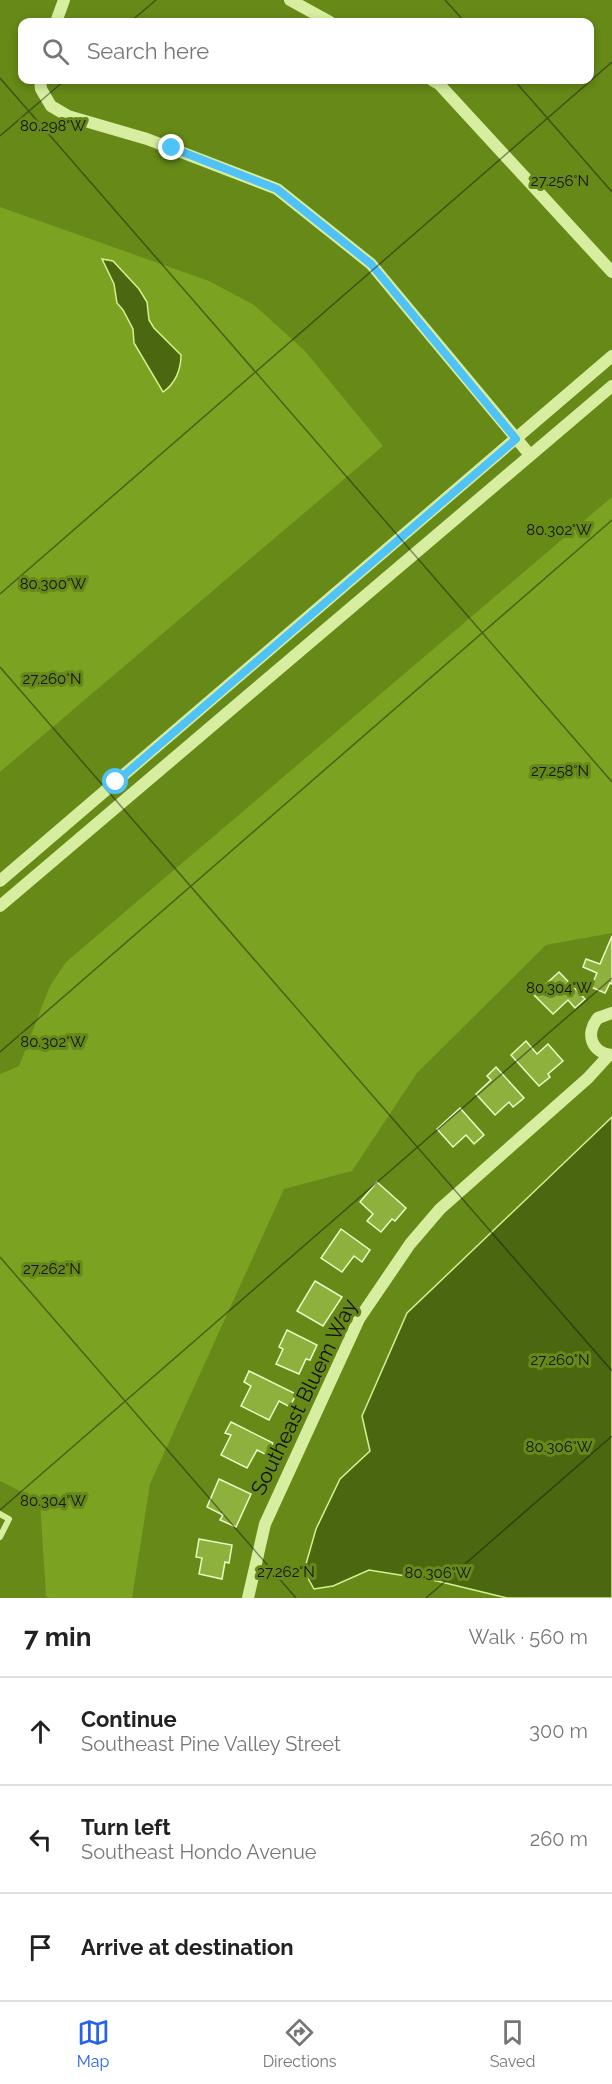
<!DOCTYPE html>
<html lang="en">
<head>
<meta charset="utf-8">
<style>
	:root { --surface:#fff; --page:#f2f2f2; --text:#222; --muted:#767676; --line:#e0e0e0; --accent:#2563eb }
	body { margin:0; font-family:Raleway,sans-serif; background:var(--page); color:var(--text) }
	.stop { position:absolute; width:18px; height:18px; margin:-14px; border:4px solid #4fc3f7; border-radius:50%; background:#fff }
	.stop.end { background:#4fc3f7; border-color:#fff; box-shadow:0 2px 6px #0008 }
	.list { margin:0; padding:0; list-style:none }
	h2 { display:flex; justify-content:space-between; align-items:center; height:78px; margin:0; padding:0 24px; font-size:26px }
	h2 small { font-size:20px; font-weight:400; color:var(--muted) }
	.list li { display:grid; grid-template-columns:39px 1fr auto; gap:18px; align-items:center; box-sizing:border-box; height:108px; padding:0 24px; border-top:2px solid var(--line) }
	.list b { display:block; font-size:22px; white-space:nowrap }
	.list p { margin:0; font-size:20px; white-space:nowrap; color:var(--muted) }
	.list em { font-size:20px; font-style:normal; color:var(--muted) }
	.icon { flex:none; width:33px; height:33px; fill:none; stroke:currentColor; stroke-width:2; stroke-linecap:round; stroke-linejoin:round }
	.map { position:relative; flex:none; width:612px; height:1598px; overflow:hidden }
	.search { position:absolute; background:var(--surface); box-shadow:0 3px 9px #0003; left:18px; right:18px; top:18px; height:66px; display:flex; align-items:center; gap:15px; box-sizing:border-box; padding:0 21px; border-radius:12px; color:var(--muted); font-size:22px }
	.sheet { height:402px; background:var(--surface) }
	nav { display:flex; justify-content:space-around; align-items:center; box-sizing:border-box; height:84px; border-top:2px solid var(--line); background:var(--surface); font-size:16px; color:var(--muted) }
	nav a { display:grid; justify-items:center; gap:3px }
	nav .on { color:var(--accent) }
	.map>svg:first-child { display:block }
</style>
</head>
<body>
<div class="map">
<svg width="612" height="1598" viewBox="0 0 612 1598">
	<rect width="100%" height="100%" fill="#668918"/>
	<g fill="#7ca221">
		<path d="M0 207 209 281 254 305 305 351 383 446 0 772Z"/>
		<path d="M612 497V933L546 945 417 1073 352 1171 284 1189 150 1484 132 1598H49L46 1596 40 1501 0 1481V1074L19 1066 50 986 66 962Z"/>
	</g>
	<g fill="#4b6710" stroke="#d6f093" stroke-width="1.5">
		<path d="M102 259 113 261 139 289 147 302 149 320 154 328 181 355C181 370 175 384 163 392L134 343 133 329 123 310 117 303 114 284Z"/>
		<path d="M612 1117V1598H507L437 1581 369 1570 333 1586 314 1589 304 1571 316 1529 340 1479 370 1451 362 1416 407 1313Z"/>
	</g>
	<g fill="#8eb13d" stroke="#ebfac7" stroke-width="1.5">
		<path d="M612 936V984L610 983 605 993 591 987 597 973 583 967 586 959 600 964Z"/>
		<path d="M559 972 585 999 575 1008 568 1000 553 1014 534 995Z"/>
		<path d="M526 1041 537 1054 548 1044 563 1061 548 1074 550 1077 539 1086 511 1055Z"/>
		<path d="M496 1067 524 1098 513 1107 509 1102 495 1115 476 1094 491 1080 487 1076Z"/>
		<path d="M460 1108 484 1135 474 1144 466 1135 453 1147 437 1129Z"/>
		<path d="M377 1182 406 1208 395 1221 392 1219 381 1232 367 1221 373 1214 360 1202Z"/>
		<path d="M341 1229 370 1250 362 1262 354 1256 342 1272 321 1258Z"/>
		<path d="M315 1281 342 1297 323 1326 297 1311Z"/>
		<path d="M287 1330 317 1345 310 1360 306 1359 299 1374 276 1364 283 1349 279 1347Z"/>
		<path d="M249 1371 296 1394 290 1407 279 1401 269 1420 241 1406 251 1386 244 1382Z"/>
		<path d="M231 1422 273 1443 267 1455 257 1450 247 1468 221 1455 231 1435 225 1433Z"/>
		<path d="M219 1479 251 1494 236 1527 220 1520 223 1515 207 1507Z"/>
		<path d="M199 1539 232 1545 229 1563 225 1562 222 1579 199 1574 202 1558 196 1557Z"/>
	</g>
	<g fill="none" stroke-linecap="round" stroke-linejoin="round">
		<path stroke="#d7eea1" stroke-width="6" d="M0 1514 9 1519 0 1537"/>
		<g stroke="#d7eea1" stroke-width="12">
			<path d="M290 0 330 22"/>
			<path d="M56 22 64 0"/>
			<path d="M40 80 41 89 51 106 68 116 147 139 277 189 371 264 530 455"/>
			<path d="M432 80 439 84 612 272"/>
			<path d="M0 881 612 356"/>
			<path d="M0 906 612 386"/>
			<path d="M612 1013 598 1018C585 1033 591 1053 612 1055"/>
			<path d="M248 1598 265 1524 359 1319 410 1244 440 1209 588 1078 609 1055"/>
		</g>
	</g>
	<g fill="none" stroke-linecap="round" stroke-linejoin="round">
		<path stroke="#4fc3f7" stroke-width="8" d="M116 782 516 439 371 264 277 189 172 148"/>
	</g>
	<path fill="none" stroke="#111" stroke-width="1.5" stroke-opacity="0.45" d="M445 0 465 22M130 22 156 0M0 78 612 782M514 80 612 192M0 136 65 80M0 594 612 62M0 667 612 1371M0 1052 612 520M0 1257 296 1598M0 1510 612 978M426 1598 612 1436"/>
	<g text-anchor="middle" stroke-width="6" stroke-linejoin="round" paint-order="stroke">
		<g font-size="21" fill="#111" stroke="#668918">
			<text transform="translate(304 1397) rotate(-64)" y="7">Southeast Bluem Way</text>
		</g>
	</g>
	<g font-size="15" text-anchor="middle" fill="#111" stroke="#668918" stroke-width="6" stroke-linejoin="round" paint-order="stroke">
		<text x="53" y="131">80.298°W</text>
		<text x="560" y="186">27.256°N</text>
		<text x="559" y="535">80.302°W</text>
		<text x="53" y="589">80.300°W</text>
		<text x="52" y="684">27.260°N</text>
		<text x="560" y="776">27.258°N</text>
		<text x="559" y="993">80.304°W</text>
		<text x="53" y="1047">80.302°W</text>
		<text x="52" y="1274">27.262°N</text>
		<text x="560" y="1365">27.260°N</text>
		<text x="559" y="1452">80.306°W</text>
		<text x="53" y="1506">80.304°W</text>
		<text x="286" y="1577">27.262°N</text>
		<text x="438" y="1578">80.306°W</text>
	</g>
</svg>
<div class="stop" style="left:116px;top:782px"></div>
<div class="stop end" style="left:172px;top:148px"></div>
<div class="search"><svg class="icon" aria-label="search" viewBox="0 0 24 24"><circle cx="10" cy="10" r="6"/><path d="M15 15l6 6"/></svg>Search here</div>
</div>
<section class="sheet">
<h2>7 min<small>Walk · 560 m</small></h2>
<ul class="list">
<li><svg class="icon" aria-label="ahead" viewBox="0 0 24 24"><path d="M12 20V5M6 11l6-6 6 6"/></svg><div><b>Continue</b><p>Southeast Pine Valley Street</p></div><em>300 m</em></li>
<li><svg class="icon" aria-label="left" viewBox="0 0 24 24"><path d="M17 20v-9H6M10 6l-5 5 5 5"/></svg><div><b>Turn left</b><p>Southeast Hondo Avenue</p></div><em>260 m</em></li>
<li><svg class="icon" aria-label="arrive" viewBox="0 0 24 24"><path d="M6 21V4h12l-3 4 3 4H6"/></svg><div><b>Arrive at destination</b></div></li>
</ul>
</section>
<nav>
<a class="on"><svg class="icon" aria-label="map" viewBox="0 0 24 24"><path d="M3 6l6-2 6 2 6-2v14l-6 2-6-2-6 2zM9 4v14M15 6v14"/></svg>Map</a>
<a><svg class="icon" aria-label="directions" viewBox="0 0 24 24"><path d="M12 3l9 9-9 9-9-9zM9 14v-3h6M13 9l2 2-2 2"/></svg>Directions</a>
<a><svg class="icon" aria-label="saved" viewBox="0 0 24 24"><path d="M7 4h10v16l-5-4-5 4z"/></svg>Saved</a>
</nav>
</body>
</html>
